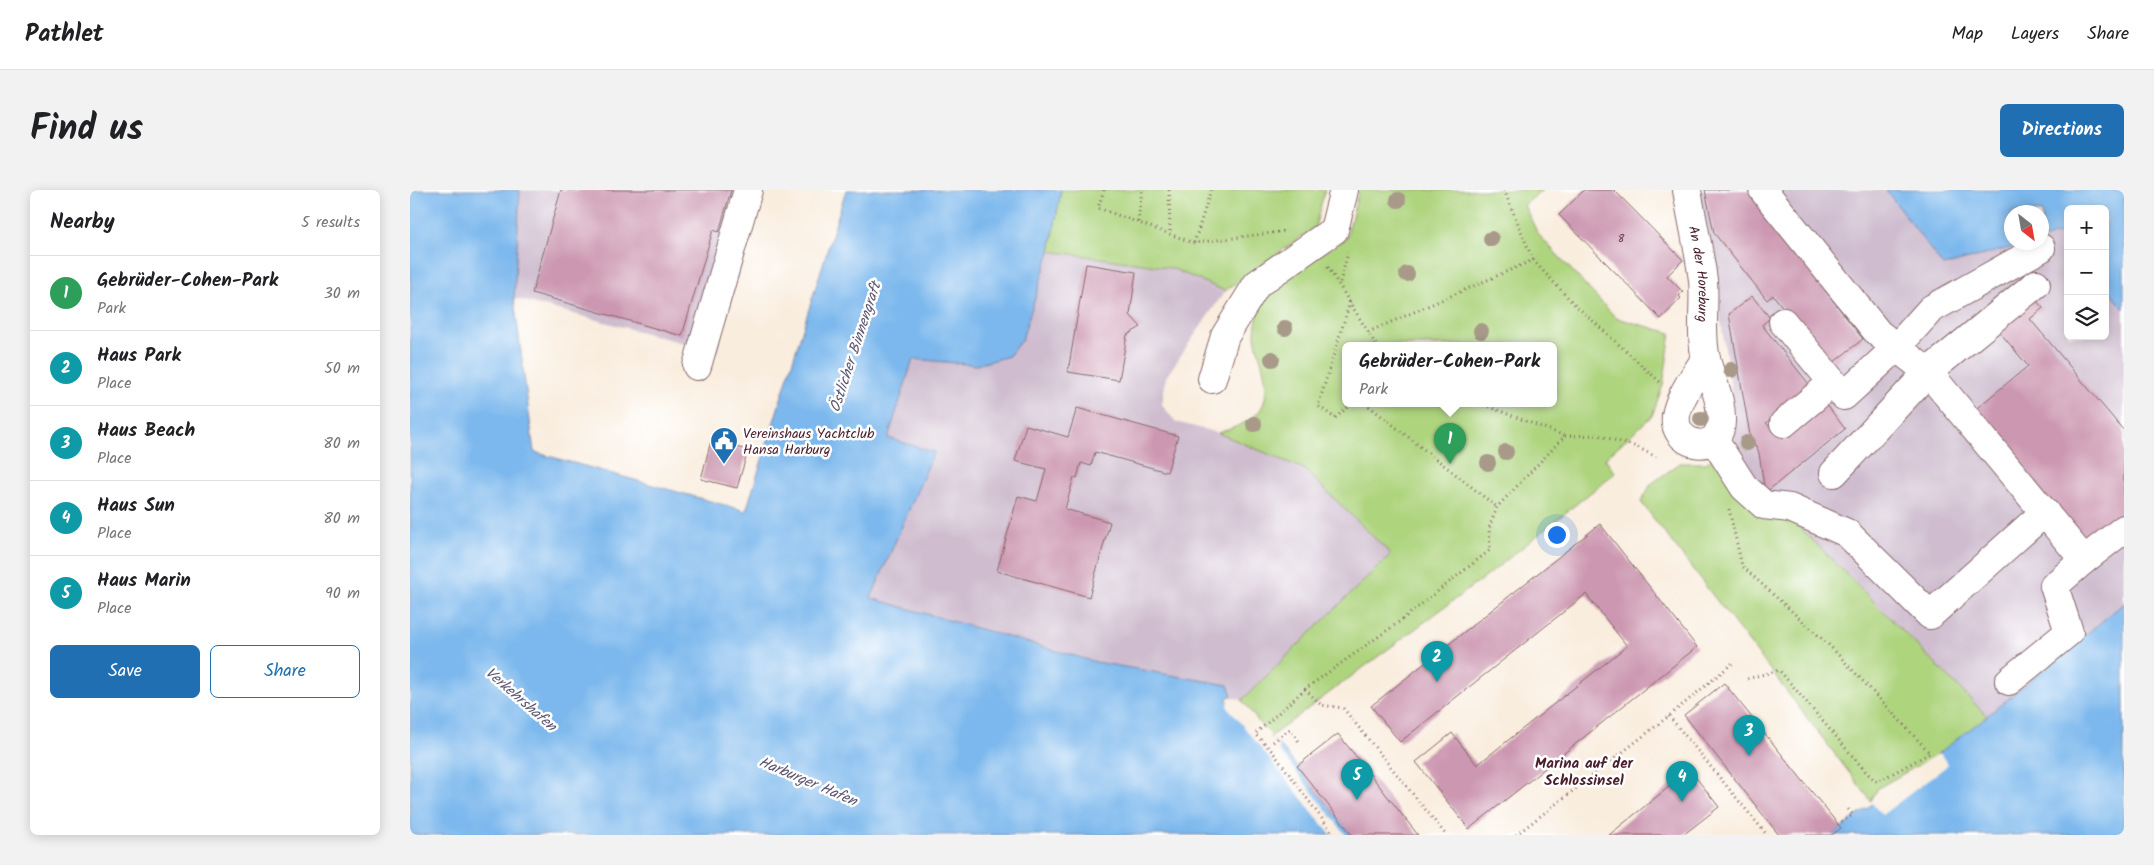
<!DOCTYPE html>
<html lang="en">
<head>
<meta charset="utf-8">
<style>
	:root { --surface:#fff; --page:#f2f2f2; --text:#202124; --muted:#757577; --line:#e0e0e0; --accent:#1f6fb2 }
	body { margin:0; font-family:Kalam,sans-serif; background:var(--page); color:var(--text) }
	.controls { position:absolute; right:15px; top:15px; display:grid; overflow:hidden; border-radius:8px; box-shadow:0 2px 12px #0003 }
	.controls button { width:45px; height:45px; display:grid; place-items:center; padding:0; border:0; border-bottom:1px solid var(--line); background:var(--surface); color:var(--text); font:25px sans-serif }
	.compass { position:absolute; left:1594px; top:15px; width:45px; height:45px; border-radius:50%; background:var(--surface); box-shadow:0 2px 12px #0003; rotate:149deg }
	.you { position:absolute; left:1146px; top:344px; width:18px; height:18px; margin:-12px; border:4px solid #fff; border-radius:50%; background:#1a73e8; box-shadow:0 0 0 8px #1a73e833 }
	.badge { display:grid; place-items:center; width:32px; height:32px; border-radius:50%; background:var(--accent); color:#fff; font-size:16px; font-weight:700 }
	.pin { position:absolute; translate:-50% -41px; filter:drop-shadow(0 1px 2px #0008) }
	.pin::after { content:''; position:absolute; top:26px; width:18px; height:15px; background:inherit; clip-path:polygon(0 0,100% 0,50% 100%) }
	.popup { position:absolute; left:932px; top:152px; width:215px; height:65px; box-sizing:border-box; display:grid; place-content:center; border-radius:8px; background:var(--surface); filter:drop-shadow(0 1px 4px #0005); font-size:16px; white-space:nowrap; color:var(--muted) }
	.popup b { font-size:19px; color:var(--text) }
	.popup::after { content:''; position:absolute; left:50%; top:100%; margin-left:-10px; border:10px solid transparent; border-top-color:var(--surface) }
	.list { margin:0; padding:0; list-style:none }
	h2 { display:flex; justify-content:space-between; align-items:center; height:65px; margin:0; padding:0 20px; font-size:21px }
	h2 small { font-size:16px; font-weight:400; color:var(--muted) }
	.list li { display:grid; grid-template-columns:32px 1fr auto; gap:15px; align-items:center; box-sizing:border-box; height:75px; padding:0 20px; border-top:1px solid var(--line) }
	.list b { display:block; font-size:19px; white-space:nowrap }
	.list p { margin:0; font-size:16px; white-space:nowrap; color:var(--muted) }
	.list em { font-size:16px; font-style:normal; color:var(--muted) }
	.actions { display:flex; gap:10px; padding:15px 20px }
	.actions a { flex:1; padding:11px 0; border:1px solid var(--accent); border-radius:8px; text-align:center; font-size:18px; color:var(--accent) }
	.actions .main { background:var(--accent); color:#fff }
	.icon { flex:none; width:28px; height:28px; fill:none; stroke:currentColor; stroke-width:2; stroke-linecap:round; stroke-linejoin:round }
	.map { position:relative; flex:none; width:1714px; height:645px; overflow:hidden; border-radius:8px }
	header { display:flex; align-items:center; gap:30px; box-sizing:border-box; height:70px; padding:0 25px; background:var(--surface); border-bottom:1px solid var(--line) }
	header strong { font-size:24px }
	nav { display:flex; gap:28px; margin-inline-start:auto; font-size:18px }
	.intro { display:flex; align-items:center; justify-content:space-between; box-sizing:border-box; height:120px; padding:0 30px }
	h1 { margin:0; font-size:35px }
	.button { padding:12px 22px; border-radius:8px; background:var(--accent); color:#fff; font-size:18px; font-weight:700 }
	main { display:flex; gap:30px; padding:0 30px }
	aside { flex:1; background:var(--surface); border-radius:8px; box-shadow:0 2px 12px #0003 }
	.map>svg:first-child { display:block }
</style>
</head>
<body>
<header>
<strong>Pathlet</strong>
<nav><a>Map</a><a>Layers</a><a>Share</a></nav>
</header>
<div class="intro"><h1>Find us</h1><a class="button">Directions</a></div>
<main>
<aside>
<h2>Nearby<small>5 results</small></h2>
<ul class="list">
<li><span class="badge" style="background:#2e9e5b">1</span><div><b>Gebrüder-Cohen-Park</b><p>Park</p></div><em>30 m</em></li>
<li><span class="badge" style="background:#0f9aa8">2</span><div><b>Haus Park</b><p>Place</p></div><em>50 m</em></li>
<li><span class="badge" style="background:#0f9aa8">3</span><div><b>Haus Beach</b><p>Place</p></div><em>80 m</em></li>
<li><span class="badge" style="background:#0f9aa8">4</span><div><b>Haus Sun</b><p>Place</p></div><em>80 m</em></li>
<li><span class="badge" style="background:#0f9aa8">5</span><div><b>Haus Marin</b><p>Place</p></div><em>90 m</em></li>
</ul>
<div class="actions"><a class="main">Save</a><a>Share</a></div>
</aside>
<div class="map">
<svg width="1714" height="645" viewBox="0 0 1714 645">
	<rect width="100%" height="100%" fill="#fff"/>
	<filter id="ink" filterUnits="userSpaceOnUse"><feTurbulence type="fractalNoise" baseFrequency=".02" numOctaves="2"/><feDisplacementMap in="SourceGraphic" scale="10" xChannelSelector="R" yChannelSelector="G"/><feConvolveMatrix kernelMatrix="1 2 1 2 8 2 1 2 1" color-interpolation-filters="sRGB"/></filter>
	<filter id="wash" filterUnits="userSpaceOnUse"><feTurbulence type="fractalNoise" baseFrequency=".0096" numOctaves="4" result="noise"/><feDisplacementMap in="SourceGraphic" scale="20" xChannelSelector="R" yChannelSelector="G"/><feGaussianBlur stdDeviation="1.12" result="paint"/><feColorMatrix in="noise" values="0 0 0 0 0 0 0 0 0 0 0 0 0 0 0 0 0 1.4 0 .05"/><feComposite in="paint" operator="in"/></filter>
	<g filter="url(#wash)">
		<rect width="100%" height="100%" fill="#f9edde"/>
		<g fill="#cfbdcf">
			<path d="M110 0H351L307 162 104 108Z"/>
			<path d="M1281 0H1476L1533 76 1654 42 1658 47V146H1695V95L1714 119V413L1577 526 1381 331 1334 277 1321 251 1323 213 1304 84Z"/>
			<path d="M640 61 761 78 815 101 756 187 752 215 766 232 808 243 894 279 981 364 832 510 821 507 818 495 686 472 461 408 524 263 478 248 503 169 566 175 612 149Z"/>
		</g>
		<g fill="#aed47e" stroke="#7c7a54" fill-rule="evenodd">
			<path d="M651 0H915L905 37 815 101 761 78 640 61Z"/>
			<path d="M949 0H1133L1114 15 1128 44 1206 128 1261 143 1253 195 1242 226 1195 268 1205 283 1083 381 860 547 832 510 981 364 894 279 808 243C848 230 864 220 852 174 850 165 845 153 845 144 845 131 851 115 854 102L899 71 936 49ZM936 155H1144V213H936Z"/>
			<path d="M1321 251 1334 277 1356 303 1577 526 1530 563 1468 598 1461 611 1231 312 1241 294 1270 273H1296Z"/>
		</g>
		<g fill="#7bb8ed" stroke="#626c8c">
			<path d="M0 0H110L104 108 124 262 336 321 436 0H651L640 61 612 149 599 166 566 175 503 169 478 248 524 262 461 408 686 472 818 495 822 505 816 509 872 558 942 645H0Z"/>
			<path d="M1476 0H1714V119L1695 95V19H1658V47L1654 42 1632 49V22H1602V52L1618 53 1533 76Z"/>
			<path d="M1714 413V645H1422L1577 526Z"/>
		</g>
		<g fill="#f9edde">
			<path d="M820 509 861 545 860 547 870 557 868 559 936 645H921L817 516Z"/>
			<path d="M1530 563 1538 575 1472 625 1461 612 1513 572Z"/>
		</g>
		<g id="blocks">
			<g fill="#cc98b1">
				<path d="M151 0H321L309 42 303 40 272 146 122 103Z"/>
				<path d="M1174 0H1204L1273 70 1257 86 1273 102 1269 106 1271 108 1251 129 1149 25Z"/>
				<path d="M1295 0H1337L1453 149 1419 176 1363 105 1357 110 1304 43Z"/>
				<path d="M676 74 726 82 720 125 731 137 717 145 709 190 658 182Z"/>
				<path d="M1342 106 1360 128 1352 135 1402 198 1356 233 1369 247 1414 211 1435 239 1355 303 1349 263 1340 245 1319 124Z"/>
				<path d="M1624 108 1633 118 1620 129 1714 241V325L1675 357 1562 222 1618 176 1587 139Z"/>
				<path d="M667 218 768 246 757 282 685 262 681 276 671 273 667 288 664 287 655 319 700 332 679 407 587 381 608 306 627 311 636 279 605 271 616 235 658 247Z"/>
				<path d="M301 251 338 260 327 298 291 289Z"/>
				<path d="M1190 334 1287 457 1059 639 1006 572 1042 543 1067 575 1217 456 1176 404 990 552 961 516Z"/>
				<path d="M1314 493 1431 638 1422 645H1369L1274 525Z"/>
				<path d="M928 544 956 579 1008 645H942L887 576Z"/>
				<path d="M1280 580 1309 617 1273 645H1199Z"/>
			</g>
		</g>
	</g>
	<g filter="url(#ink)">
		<use href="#blocks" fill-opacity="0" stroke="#87676a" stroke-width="1"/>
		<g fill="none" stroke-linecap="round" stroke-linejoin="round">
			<defs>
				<g id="minor">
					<path id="s1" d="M1277 0C1282 30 1289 60 1293 90 1295 115 1290 145 1296 169 1301 190 1312 209 1311 231 1310 268 1257 256 1267 221 1272 202 1286 184 1296 168"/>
					<path d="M1353 0 1468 143 1518 182 1674 370 1714 339"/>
					<path d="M1373 132 1434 206 1486 158 1521 119 1631 58"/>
					<path d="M287 176 338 0"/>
					<path d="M802 189 815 146 847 94 924 40 934 0"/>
					<path d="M1374 233 1422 193"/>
					<path d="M1304 250 1334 297 1354 315 1380 318 1437 343 1520 425 1635 322"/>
					<path d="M1424 283 1518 182 1626 94"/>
					<path d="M1599 491 1659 442 1644 396 1674 370"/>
				</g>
			</defs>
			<use href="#minor" stroke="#87676a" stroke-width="30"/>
			<g stroke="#87676a" stroke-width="3" stroke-dasharray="1 4" stroke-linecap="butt">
				<path d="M694 0 688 18 784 53 877 41"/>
				<path d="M759 0 760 44"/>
				<path d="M1094 0 1123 70"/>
				<path d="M728 32 732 0"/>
				<path d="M784 53 801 0"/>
				<path d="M918 77 966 155"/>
				<path d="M930 92 938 63"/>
				<path d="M940 112 908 216 925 228 943 213"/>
				<path d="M958 142 1123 70 1162 112 1251 193"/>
				<path d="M955 213 1087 317"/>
				<path d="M1069 213 1155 246"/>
				<path d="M1319 319 1332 376 1421 457 1520 563 1467 592 1457 583 1369 480 1337 489"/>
				<path d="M895 499 911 515 933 518 1036 645"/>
				<path d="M1259 526 1357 645"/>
				<path d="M863 552 880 539 889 552"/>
				<path d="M1427 634 1443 625 1438 619"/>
				<path d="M924 645 862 561 845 544 895 499 989 432 1080 360 1079 338 1087 317 1155 246 1188 245 1227 257 1246 267"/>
				<path d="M1106 645 1259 526 1324 472"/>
			</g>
			<use href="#minor" stroke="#fff" stroke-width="28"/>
		</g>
		<g fill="#a99989">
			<circle cx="988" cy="10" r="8"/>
			<circle cx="1081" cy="49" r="8"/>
			<circle cx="997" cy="84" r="8"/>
			<circle cx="875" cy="138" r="8"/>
			<circle cx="1071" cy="141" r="8"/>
			<circle cx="862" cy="169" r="8"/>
			<circle cx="1321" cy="180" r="8"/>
			<circle cx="1291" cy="229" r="8"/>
			<circle cx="844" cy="234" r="8"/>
			<circle cx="1337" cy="253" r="8"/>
			<circle cx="1096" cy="262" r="8"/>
			<circle cx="1078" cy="273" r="8"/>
		</g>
	</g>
	<defs>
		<symbol id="civic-pin" viewBox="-11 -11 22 30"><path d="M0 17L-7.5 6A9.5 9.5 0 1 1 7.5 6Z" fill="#1f6fb2" stroke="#fff"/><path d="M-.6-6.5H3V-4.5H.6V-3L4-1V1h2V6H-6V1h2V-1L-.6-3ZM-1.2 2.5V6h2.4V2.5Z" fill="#fff"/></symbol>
	</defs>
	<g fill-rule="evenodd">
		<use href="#civic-pin" x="298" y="235" width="32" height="43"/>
	</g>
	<g text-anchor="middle" stroke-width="5" stroke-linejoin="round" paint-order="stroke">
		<g font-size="11" fill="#6a3d4c">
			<text x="1211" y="52">8</text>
		</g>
		<g font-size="14" fill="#4a1f2b" stroke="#fff">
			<text dy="5" stroke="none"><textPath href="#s1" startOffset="85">An der Horeburg</textPath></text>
		</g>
		<g font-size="14" fill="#4a1f2b" stroke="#fff" text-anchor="start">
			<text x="333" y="248">Vereinshaus Yachtclub<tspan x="333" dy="16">Hansa Harburg</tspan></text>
		</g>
		<g font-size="15" font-style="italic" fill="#5b556f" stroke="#fff">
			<text transform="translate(445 157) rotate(-72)" y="5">Östlicher Binnengraft</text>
			<text transform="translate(111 509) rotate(41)" y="5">Verkehrshafen</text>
			<text transform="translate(398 591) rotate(23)" y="5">Harburger Hafen</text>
		</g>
		<g font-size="15" font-weight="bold" fill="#4a1f2b" stroke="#fff">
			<text x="1174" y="578">Marina auf der<tspan x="1174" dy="17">Schlossinsel</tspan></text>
		</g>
	</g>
</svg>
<div class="controls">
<button>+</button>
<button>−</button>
<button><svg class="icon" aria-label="layers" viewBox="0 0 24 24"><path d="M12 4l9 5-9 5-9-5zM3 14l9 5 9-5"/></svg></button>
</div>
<svg class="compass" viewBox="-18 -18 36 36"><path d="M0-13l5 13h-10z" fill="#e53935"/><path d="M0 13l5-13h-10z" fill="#757577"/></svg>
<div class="you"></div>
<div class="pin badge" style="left:1040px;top:274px;background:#2e9e5b">1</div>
<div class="popup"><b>Gebrüder-Cohen-Park</b>Park</div>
<div class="pin badge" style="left:1027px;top:492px;background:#0f9aa8">2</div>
<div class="pin badge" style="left:1339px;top:566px;background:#0f9aa8">3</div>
<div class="pin badge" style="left:1272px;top:612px;background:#0f9aa8">4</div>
<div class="pin badge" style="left:947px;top:610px;background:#0f9aa8">5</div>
</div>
</main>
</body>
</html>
